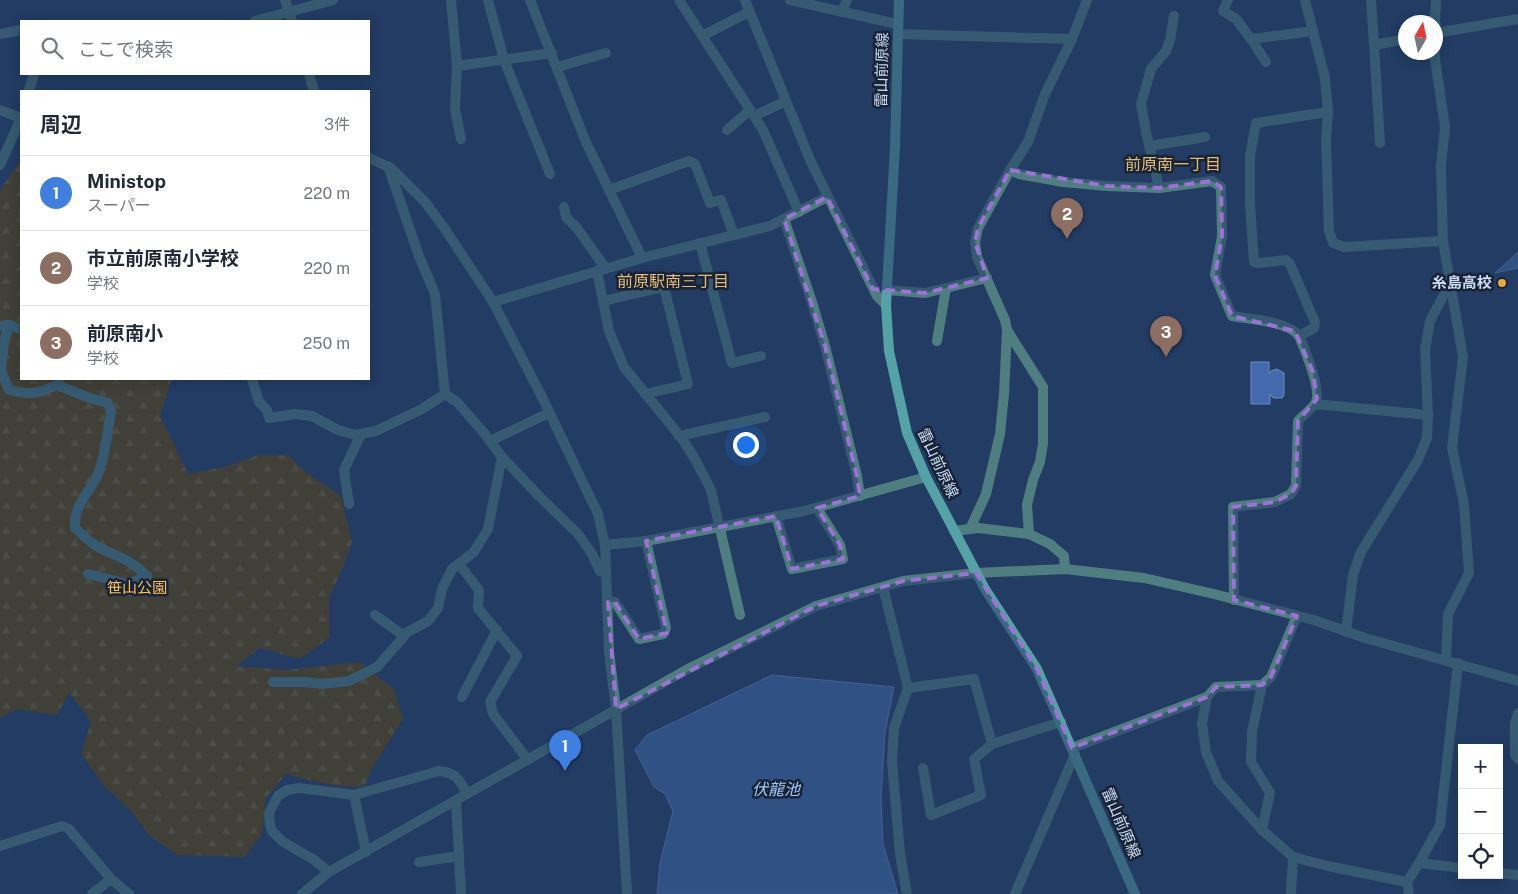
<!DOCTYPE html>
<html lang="ja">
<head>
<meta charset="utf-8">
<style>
	:root { --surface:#fff; --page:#f6f6f7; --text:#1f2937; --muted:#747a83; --line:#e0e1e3; --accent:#ea580c }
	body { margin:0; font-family:"Public Sans","Noto Sans JP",sans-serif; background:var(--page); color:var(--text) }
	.controls { position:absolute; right:15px; bottom:15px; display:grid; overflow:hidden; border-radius:0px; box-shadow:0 2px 12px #0003 }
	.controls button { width:45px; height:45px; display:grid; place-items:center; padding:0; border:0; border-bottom:1px solid var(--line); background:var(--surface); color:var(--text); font:25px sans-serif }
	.compass { position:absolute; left:1398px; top:15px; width:45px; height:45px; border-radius:50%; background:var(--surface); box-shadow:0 2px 12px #0003; rotate:9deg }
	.you { position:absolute; left:745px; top:444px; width:18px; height:18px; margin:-12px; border:4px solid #fff; border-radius:50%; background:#1a73e8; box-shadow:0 0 0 8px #1a73e833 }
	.badge { display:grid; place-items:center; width:32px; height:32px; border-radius:50%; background:var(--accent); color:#fff; font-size:16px; font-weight:700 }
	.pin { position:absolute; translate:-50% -41px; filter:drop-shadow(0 1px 2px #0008) }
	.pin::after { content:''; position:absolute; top:26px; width:18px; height:15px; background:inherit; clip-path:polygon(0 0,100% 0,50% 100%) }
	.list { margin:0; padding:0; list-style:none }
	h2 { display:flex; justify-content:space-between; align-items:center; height:65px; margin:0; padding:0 20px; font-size:21px }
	h2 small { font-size:16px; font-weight:400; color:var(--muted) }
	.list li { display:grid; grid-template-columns:32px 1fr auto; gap:15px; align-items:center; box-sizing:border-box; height:75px; padding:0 20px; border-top:1px solid var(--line) }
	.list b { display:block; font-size:19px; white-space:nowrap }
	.list p { margin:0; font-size:16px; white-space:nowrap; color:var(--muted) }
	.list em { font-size:16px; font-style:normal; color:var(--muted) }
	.icon { flex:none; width:28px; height:28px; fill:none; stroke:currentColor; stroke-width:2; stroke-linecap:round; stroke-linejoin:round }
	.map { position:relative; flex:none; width:1518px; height:894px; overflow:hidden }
	.search { position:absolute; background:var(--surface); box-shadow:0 2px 12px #0003; left:20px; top:20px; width:350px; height:55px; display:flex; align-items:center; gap:12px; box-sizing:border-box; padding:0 18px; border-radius:0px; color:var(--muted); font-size:19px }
	.panel { position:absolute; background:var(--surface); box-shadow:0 2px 12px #0003; left:20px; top:90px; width:350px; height:290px; border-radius:0px }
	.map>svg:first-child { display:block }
</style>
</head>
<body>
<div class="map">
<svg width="1518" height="894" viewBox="0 0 1518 894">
	<defs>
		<pattern id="forest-firs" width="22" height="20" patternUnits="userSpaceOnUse" patternTransform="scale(1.25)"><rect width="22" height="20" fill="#644603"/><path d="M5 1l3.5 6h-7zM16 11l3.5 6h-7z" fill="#796028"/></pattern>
	</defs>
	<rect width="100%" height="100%" fill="#233c64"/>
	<path fill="url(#forest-firs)" d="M21 160V379H172L160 415 188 474 224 467 259 455H288L307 473 341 496 352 542 343 567 329 598 330 637 300 659 260 648 237 666 287 670 359 662 394 689 403 719 371 770 365 786C338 789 312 781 286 774L266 798 262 834 245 857 178 855 150 836 130 810 105 787 81 754 91 721 69 693 57 715 16 709 0 718V190Z"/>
	<g fill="#426aac" stroke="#6b8cc2">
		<path d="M1518 252V268L1495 273Z"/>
		<path d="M1251 362H1269V374L1271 371 1277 369 1284 373V395L1282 398H1273L1270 394V404H1251Z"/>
		<path d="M772 675 894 687 885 732 881 800 883 844 898 894H657L660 863 673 811 665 794 654 787 635 750 647 735Z"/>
	</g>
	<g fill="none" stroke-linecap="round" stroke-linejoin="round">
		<g stroke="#4f7e80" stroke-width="10">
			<path d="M285 0 289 12 333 0"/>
			<path d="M451 0 457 66 552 53"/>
			<path d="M488 0 504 60 550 174"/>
			<path d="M530 0 585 140 642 258"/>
			<path d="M679 0 763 130 799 212"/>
			<path d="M745 0 811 162 877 296 886 305"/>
			<path d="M790 0 897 24"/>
			<path d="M1228 0 1223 11 1236 19 1251 39"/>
			<path d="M1305 0 1325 78 1328 112 1326 139 1329 231 1333 243 1344 247 1443 241"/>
			<path d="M1371 0 1374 45"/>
			<path d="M842 12 847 0"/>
			<path d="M1435 22 1436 0"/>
			<path d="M1436 25V48"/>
			<path d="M1436 33 1518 19"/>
			<path d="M0 34 21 30"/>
			<path d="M898 34 1072 39"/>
			<path d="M702 36 749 12"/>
			<path d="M1435 52V59L1445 127 1441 166 1443 241 1463 357 1452 448 1464 504 1469 573 1448 614 1446 660"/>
			<path d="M1266 62 1251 39 1313 31"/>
			<path d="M457 66 455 109 461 139"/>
			<path d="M557 67 606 53"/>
			<path d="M0 110 21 118"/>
			<path d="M754 116 786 101"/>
			<path d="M727 130 750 110"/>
			<path d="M1380 143 1374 45 1406 39"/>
			<path d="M1149 146 1205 137"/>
			<path d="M388 166 419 256 435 294 445 394"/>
			<path d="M1010 170 1019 174 1063 182 1107 186 1159 188 1212 181 1221 187 1222 236 1215 275 1232 316C1249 319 1288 321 1299 336 1304 348 1323 392 1315 404 1311 409 1303 416 1298 421L1296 486 1291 494 1275 502 1233 507 1234 600"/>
			<path d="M1159 188 1146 132 1141 104 1151 69 1166 51 1170 40 1174 16"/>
			<path d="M609 190 689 161 695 164 710 203 721 200 734 235"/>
			<path d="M564 207 566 217 577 228 606 269"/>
			<path d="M784 219 812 302 825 346 857 476 860 496"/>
			<path d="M700 243 732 363 761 356"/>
			<path d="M597 271 609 331 624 367 683 440 696 461 711 490 740 615"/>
			<path d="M887 290 925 293 987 278"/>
			<path d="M603 301 664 287 688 384 645 394"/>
			<path d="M493 302 642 258 770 226 827 197"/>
			<path d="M9 325 4 342 1 370 9 390C30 395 37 394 57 385L87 397 108 403 111 412C107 432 106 455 98 474 89 494 73 505 75 528 83 535 90 543 100 548 120 558 130 559 147 576L128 584 88 574"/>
			<path d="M0 326 9 325 21 329"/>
			<path d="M1299 336 1314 328 1315 322 1290 264 1286 260 1258 263 1254 262 1250 204V156L1256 123 1328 112"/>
			<path d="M937 341 946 288"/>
			<path d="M252 379 259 402 267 410 269 418 295 414 312 416 338 430 356 435 376 431 422 409 445 394"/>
			<path d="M445 394 457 402 484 433 502 457 538 495 578 534 592 554 600 571 606 572"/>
			<path d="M1315 404 1428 415"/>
			<path d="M679 436 765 417"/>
			<path d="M490 441 549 413"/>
			<path d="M349 504 344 470 361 434"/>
			<path d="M776 516 792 569 843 559 840 545 817 508"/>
			<path d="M970 529 986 494 1000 434 1004 394 1007 330"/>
			<path d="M954 531 978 528 1029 534 1050 544 1064 556 1065 569"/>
			<path d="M1029 534 1027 505 1033 480 1040 462 1043 443V387L1007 330 1005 320 977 257 975 242 978 228 1010 170 1028 142 1045 94 1072 39 1087 0"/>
			<path d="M605 545 646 541 804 511 926 477"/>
			<path d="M459 564 479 590 478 608 517 656 490 702 493 714 528 760"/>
			<path d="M883 587 908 688 894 728 892 761 900 854 907 894"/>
			<path d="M608 602H615L639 639 663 634 666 628 646 541"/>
			<path d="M375 615 404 636"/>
			<path d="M1297 616 1271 677 1262 685 1216 687 1207 697 1202 723 1206 752 1218 781 1262 830 1293 857 1328 866 1407 882"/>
			<path d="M1346 632 1353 575 1361 552 1418 460 1427 438 1428 415 1425 350 1430 321 1450 283"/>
			<path d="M273 682H306L322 684 349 681 377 667 400 641 406 633 428 621 438 608 442 589 452 569 474 552 488 529 502 457"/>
			<path d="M1262 685 1252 732 1251 762 1270 793 1262 830"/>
			<path d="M908 688 974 679 992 744"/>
			<path d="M462 697 497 630"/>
			<path d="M1518 713 1515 724V755L1518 759"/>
			<path d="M1072 748 1207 697"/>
			<path d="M923 768 931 815 981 795 974 759 992 744 1061 722"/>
			<path d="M354 795 366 852"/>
			<path d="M456 801 461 894"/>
			<path d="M0 846 62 826 69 829 111 879 129 894"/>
			<path d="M419 862 459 856"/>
			<path d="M1419 863 1462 868"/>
			<path d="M329 872 314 860 282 841 272 831 270 825 269 814 271 809 278 796 287 790 299 788 354 795 439 771C458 773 459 780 467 794"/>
			<path d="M1499 873 1518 875"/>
			<path d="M92 894 111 879"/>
			<path d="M1015 894 1075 754"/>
			<path d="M1291 894 1293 857"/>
			<path d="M1409 894 1407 882 1419 863 1440 825 1458 663"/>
		</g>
		<g stroke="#4f7e80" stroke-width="10">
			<path d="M255 21 289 12 292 21"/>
			<path d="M309 74 314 91"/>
			<path d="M29 91 34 74"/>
			<path d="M369 158 391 168 425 202 445 229 493 302 543 399 598 514 605 545 609 652 616 709 627 894"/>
			<path d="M0 165 21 118"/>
			<path d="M302 894 329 872 686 670 816 606 903 581 976 573 1065 569 1144 578 1214 594 1314 620 1365 638 1518 681"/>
		</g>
		<path stroke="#54a2a6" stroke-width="10" d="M899 0 895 147 886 305 889 351 907 433 926 477 985 589 1037 669 1135 894"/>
	</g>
	<path d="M0 0H1518V894H0ZM1010 170 1107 186 1159 188 1212 181 1221 187 1222 236 1215 275 1232 316 1295 331 1313 372 1317 399 1298 421 1296 486 1291 494 1275 502 1233 507 1234 600 1297 616 1271 677 1262 685 1216 687 1207 697 1072 748 1037 669 976 573 903 581 816 606 616 709 608 602H615L639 639 667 633 646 541 776 516 792 569 843 559 840 545 817 508 860 496 857 476 825 346 784 219 827 197 873 289 925 293 987 278 975 242 978 228Z" fill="#233c64" fill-opacity=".55" fill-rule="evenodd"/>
	<path fill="none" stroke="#9b72d5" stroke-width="4" stroke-dasharray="10 6" stroke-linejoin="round" d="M1010 170 1107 186 1159 188 1212 181 1221 187 1222 236 1215 275 1232 316 1295 331 1313 372 1317 399 1298 421 1296 486 1291 494 1275 502 1233 507 1234 600 1297 616 1271 677 1262 685 1216 687 1207 697 1072 748 1037 669 976 573 903 581 816 606 616 709 608 602H615L639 639 667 633 646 541 776 516 792 569 843 559 840 545 817 508 860 496 857 476 825 346 784 219 827 197 873 289 925 293 987 278 975 242 978 228Z"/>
	<circle fill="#e8ab37" stroke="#182336" stroke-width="2" cx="1502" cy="283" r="5"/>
	<g text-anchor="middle" stroke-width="5" stroke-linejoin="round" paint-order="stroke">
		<g font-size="15" fill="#ccdcf5" stroke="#182336">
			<text transform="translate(882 70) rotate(-89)" y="5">雷山前原線</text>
			<text transform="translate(938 463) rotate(65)" y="5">雷山前原線</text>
			<text transform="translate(1121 823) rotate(67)" y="5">雷山前原線</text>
		</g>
		<g font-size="15" font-weight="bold" fill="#ccdcf5" stroke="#182336" text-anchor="end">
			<text x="1492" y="288">糸島高校</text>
		</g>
		<g font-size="15" fill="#ffc152" stroke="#182336">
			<text x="137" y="593">笹山公園</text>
		</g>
		<g font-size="16" fill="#e5bb75" stroke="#182336">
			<text x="1173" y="170">前原南一丁目</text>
			<text x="673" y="287">前原駅南三丁目</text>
		</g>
		<g font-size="16" font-style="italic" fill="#a3c6fc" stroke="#182336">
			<text x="776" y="795">伏龍池</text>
		</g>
	</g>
</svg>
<div class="controls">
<button>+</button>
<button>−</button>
<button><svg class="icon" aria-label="locate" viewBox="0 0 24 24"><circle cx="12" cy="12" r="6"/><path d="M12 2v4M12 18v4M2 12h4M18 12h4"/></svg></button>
</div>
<svg class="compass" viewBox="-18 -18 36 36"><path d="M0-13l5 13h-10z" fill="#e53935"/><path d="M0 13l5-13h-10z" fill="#747a83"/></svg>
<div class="you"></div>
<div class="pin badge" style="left:565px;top:771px;background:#3f7fe0">1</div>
<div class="pin badge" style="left:1067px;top:239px;background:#8d6e63">2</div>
<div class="pin badge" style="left:1166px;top:357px;background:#8d6e63">3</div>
<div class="search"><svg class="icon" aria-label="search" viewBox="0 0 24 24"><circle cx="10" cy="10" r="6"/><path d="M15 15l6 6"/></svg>ここで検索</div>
<section class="panel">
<h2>周辺<small>3件</small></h2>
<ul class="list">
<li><span class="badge" style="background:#3f7fe0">1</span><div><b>Ministop</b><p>スーパー</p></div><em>220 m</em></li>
<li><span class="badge" style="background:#8d6e63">2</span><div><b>市立前原南小学校</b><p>学校</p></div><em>220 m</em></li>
<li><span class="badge" style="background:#8d6e63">3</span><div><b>前原南小</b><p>学校</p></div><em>250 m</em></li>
</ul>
</section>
</div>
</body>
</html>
